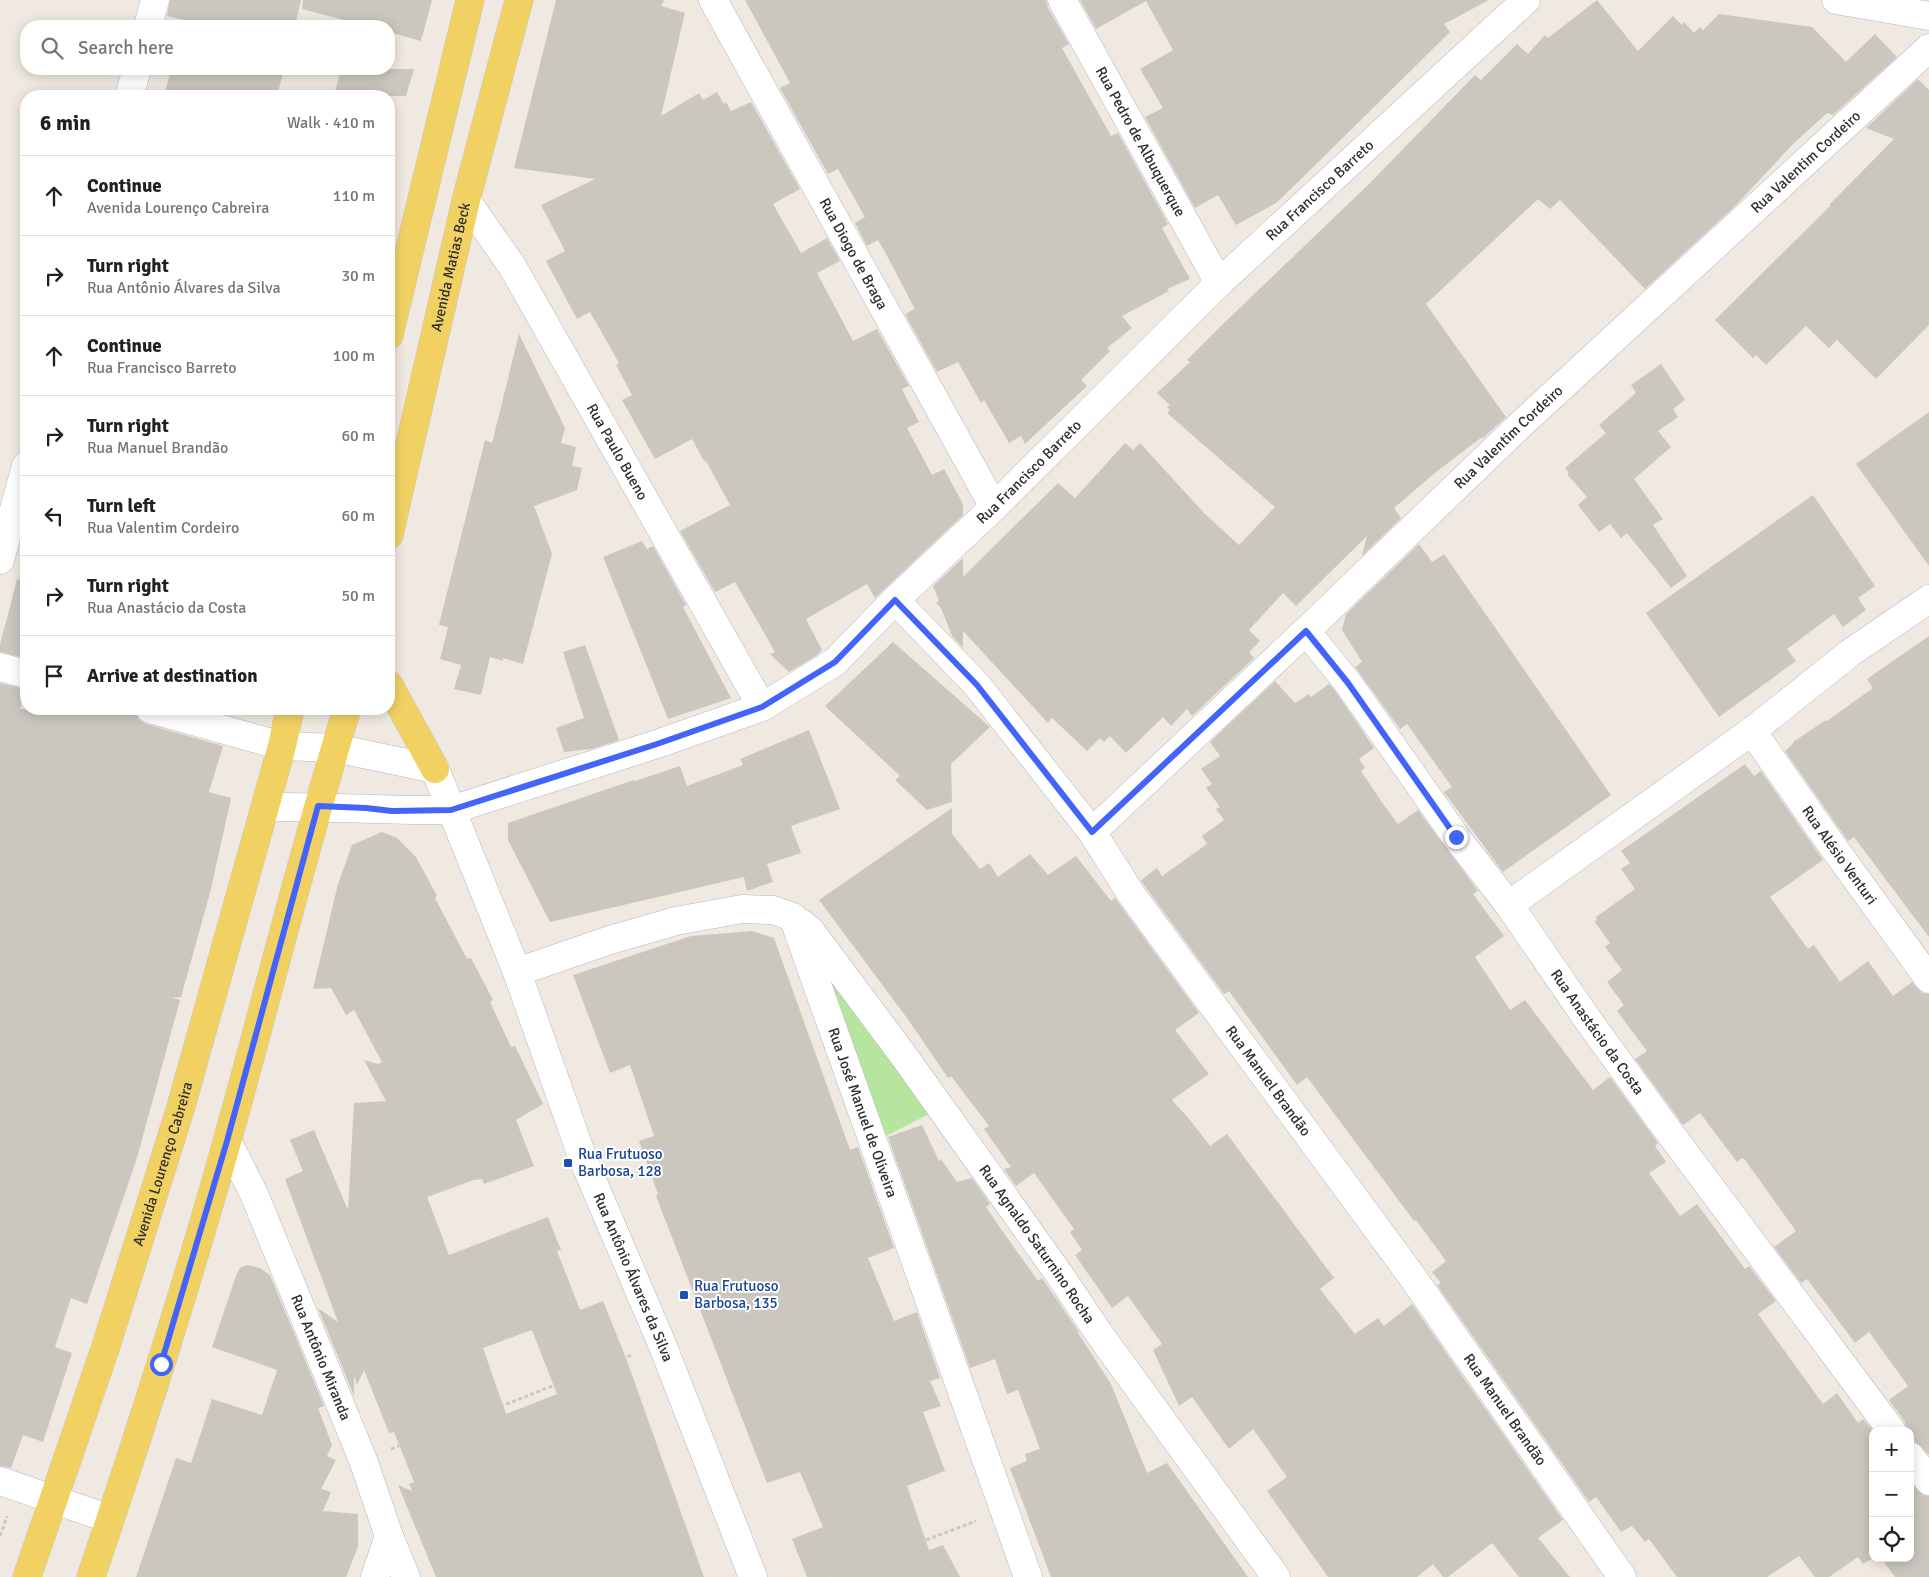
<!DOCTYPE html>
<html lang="en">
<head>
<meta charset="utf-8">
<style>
	:root { --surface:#fff; --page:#f6f6f6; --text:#202124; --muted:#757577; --line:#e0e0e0 }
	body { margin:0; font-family:Signika,sans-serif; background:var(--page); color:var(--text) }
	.controls { position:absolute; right:15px; bottom:15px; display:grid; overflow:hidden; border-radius:10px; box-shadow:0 2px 12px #0003 }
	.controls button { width:45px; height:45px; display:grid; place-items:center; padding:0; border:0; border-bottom:1px solid var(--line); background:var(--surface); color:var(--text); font:25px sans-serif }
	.stop { position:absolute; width:15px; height:15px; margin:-11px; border:4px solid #4264fb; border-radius:50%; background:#fff }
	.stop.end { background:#4264fb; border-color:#fff; box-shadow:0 1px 5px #0008 }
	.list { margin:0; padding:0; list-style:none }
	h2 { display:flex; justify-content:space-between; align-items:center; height:65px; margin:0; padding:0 20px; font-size:21px }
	h2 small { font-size:16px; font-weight:400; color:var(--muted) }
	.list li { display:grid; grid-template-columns:32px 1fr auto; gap:15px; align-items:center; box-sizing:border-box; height:80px; padding:0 20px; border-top:1px solid var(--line) }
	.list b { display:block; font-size:19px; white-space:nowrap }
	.list p { margin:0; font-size:16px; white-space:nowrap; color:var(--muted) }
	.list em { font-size:16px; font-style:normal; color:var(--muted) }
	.icon { flex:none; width:28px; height:28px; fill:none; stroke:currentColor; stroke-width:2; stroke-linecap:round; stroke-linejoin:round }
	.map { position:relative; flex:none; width:1929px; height:1577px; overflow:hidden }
	.search { position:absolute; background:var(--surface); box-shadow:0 2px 12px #0003; left:20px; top:20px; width:375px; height:55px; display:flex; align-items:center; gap:12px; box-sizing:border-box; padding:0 18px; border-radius:20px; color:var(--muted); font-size:19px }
	.panel { position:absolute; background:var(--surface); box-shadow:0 2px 12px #0003; left:20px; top:90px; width:375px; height:625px; border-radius:20px }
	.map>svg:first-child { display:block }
</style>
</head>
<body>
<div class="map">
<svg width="1929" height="1577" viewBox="0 0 1929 1577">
	<rect width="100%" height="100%" fill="#efe9e1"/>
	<path fill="#b6e59e" d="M825 970 931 1113 884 1137Z"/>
	<g fill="#cbc7bf" fill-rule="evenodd">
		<path d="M170 0H301L295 26H209L167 16Z"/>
		<path d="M303 0H432L421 41 389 32V26H367L302 9Z"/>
		<path d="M556 0H664L661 6 685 13 661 116 699 93 703 100 717 92 724 104 726 102 731 111 751 102 800 189 773 204 801 253 827 238 840 261 817 273 853 341 877 329 909 386 902 389 919 422 907 428 932 475 944 469 963 504V515L875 598 867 584 806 619 822 650 816 656 789 672 770 654 775 652 735 582 715 592 680 531 730 505 706 461H704L692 439 655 459 622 400 632 395 616 365 619 363 590 312 577 319 546 261 565 251 541 205 595 179 514 168Z"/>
		<path d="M745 0H1046L1048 8 1069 44 1062 48 1111 136 1118 133 1168 224 1162 228 1190 279 1167 289 1169 291 1122 316 1132 328 1107 348 1110 351 1081 380 1087 386 1025 444 1021 436 1009 443 984 400 981 403 958 362 937 372 905 314 915 309 886 254 878 240 867 246 855 223 865 217 838 169 828 174 780 88 790 83Z"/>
		<path d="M1080 0H1489L1444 24 1450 32 1297 183 1276 203 1236 225 1218 195 1195 208 1145 117 1163 108 1140 69 1173 50 1146 1 1096 29Z"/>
		<path d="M1597 0 1638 51 1673 16 1682 25 1684 22 1694 33 1700 27 1703 30 1719 14 1812 27 1846 62 1875 34 1897 57 1833 115 1827 113 1793 144 1736 205 1645 289 1560 200 1550 209 1538 199 1426 304 1506 417 1483 438 1482 437 1436 472 1394 508 1401 518 1362 556 1367 536 1296 606 1283 593 1249 630 1260 641 1249 652 1254 658 1192 716 1187 709 1171 726 1163 717 1126 753 1110 736 1104 742 1100 738 1087 751 1052 718 1048 723 963 631V648L952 636 941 608 936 603 939 601 933 586 963 558V577L1058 483 1075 498 1125 443 1133 450 1140 443 1205 514 1239 545 1275 507 1167 413 1170 410 1167 407 1170 405 1157 393 1190 362 1187 360 1224 323 1369 184 1475 75 1481 80 1517 44 1528 54 1545 35 1548 38Z"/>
		<path d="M171 69H284L277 96H164Z"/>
		<path d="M341 69H414L406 96H334Z"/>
		<path d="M1918 79 1929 90V325L1876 379 1837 340 1829 348 1806 326 1766 365 1756 355 1753 358 1715 320 1831 205H1829L1894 139 1866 128Z"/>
		<path d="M519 334 565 428 561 443 576 447 572 466 582 468 577 490 534 506 552 554 523 664 503 658V661L490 657 481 695 454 689 461 665 440 659 448 627 439 625 485 440 492 443Z"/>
		<path d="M1661 364 1685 400 1673 409 1678 417 1658 431 1671 447 1634 479 1663 519 1653 525 1687 576 1671 588 1627 533 1621 538 1610 524 1599 532 1578 505 1587 497 1567 474 1569 473 1565 468 1606 433 1599 425 1636 393 1631 385Z"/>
		<path d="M1929 412V566L1856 464Z"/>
		<path d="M1813 495 1875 586 1858 598 1866 610 1843 627 1834 614 1787 649 1796 661 1719 717 1646 613Z"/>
		<path d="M642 541 647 549 653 546 686 605 683 607 731 698 668 719 603 557Z"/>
		<path d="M1419 544 1432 562 1444 554 1611 795 1503 872 1444 792 1452 787 1407 724 1400 729 1355 667 1362 662 1342 630 1346 614Z"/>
		<path d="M17 579 26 581V658L0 652V645Z"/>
		<path d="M1929 636V937L1854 837 1848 841 1785 751 1793 744V742L1826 720 1827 721 1873 688 1867 679Z"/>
		<path d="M893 642 990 727 951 764 952 802 927 810 895 780 900 776 825 706Z"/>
		<path d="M585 645 619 740 592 749 564 752 556 728 584 718 563 652Z"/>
		<path d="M1275 681 1295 703 1309 694 1311 697 1329 684 1336 692 1374 748 1359 759 1365 768 1361 771 1383 804 1398 824 1418 810 1478 891 1473 894 1504 936 1475 957 1510 1010 1525 1000 1593 1090 1610 1077 1658 1143 1655 1146 1666 1162 1649 1173 1680 1216 1697 1204 1745 1269 1749 1266 1776 1301 1758 1314 1823 1404 1837 1393 1858 1423 1863 1419 1873 1431V1558L1863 1564 1858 1557 1829 1577H1815L1799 1556 1767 1577H1677L1649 1539 1645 1542 1632 1526 1621 1532 1596 1497 1589 1502 1437 1285 1441 1283 1432 1272 1446 1261 1416 1220 1414 1221 1307 1077 1297 1085 1229 991 1224 994 1144 885 1141 880 1157 868 1162 876 1207 844 1202 836 1224 820 1216 809 1220 807 1206 788 1212 784 1201 769 1220 756 1210 742Z"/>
		<path d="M0 683 25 689 20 709H135L139 720 146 724 223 746 209 792 231 798 211 889 181 997 172 998 180 1000 137 1158 87 1304 71 1298 55 1347 72 1353 43 1442 23 1435 11 1468 0 1466Z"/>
		<path d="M809 730 840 809 791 826 801 853 767 864 773 882 747 891 744 877 550 922 508 840V823L634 780 635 781 680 766 687 786 743 765 740 759Z"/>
		<path d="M1745 764 1754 776 1761 771 1823 860 1770 897 1808 949 1814 945 1840 982 1868 961 1893 996 1912 982 1922 993 1929 994V1455L1916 1442 1910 1441V1431H1907L1905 1422 1889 1400 1908 1386 1869 1332 1855 1343 1807 1279 1801 1283 1774 1247 1796 1231 1745 1160 1742 1158 1737 1162 1700 1113 1683 1125 1635 1059 1647 1051 1617 1011 1624 1005 1607 982 1622 970 1605 947 1610 943 1594 921 1597 920 1596 917 1635 889 1621 869 1630 863 1621 851Z"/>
		<path d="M952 808V834L980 869 989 863 998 877 1030 854 1048 875 1076 856 1111 901 1115 898 1199 1013 1175 1030 1209 1074 1172 1100 1190 1120 1210 1146 1227 1134 1334 1278 1320 1289 1355 1334 1378 1318 1384 1326 1412 1304 1563 1520 1538 1538 1570 1577H1519L1492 1543 1448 1577H1443L1433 1564 1417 1577H1328L1267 1491 1287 1477 1253 1429 1229 1449 1192 1397 1179 1406 1153 1350 1162 1344 1128 1296 1112 1308 1075 1255 1082 1250 1070 1232 1074 1229 1034 1173 1016 1186 1004 1169 1011 1167 984 1129 989 1126 951 1076 948 1078 907 1018 819 900Z"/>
		<path d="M382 832 397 838 416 857 437 896 435 898 467 959 471 958 493 1000 490 1002 511 1047 515 1046 543 1104 516 1120 534 1166 484 1184 482 1179 474 1180 427 1197 449 1255 548 1217 561 1250 557 1251 580 1310 603 1301 626 1358 704 1577H436L398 1485 412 1491 409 1484 414 1482 394 1432 389 1433 364 1370 357 1385 354 1376V1396L318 1308 338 1322 285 1179 303 1171 290 1140 314 1130 348 1210 354 1103 386 1101 364 1060 378 1064 382 1062 354 1010 346 1015 331 988 313 989 338 884 352 845ZM532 1330 557 1394 506 1414 483 1348Z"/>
		<path d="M752 931 774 938 850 1150 858 1147 894 1248 868 1258 894 1321 917 1312 940 1378 930 1381 941 1406 923 1412 945 1471 907 1486 929 1550 943 1545 960 1577H807L792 1539 823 1527 800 1472 767 1483 656 1196 658 1194 639 1141 654 1136 630 1065 610 1073 573 975 691 936Z"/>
		<path d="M922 1125 939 1161 941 1159 957 1182 972 1178 990 1204 986 1207 1001 1229 1038 1281 1042 1278 1079 1332 1078 1333 1111 1384 1147 1473 1167 1463 1248 1577H1051L1010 1468 1027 1461 1025 1454 1040 1449 1018 1390 1007 1394 995 1359 970 1368 888 1137Z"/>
		<path d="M247 1265 260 1268 270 1275 324 1406 318 1408 332 1445 327 1456 336 1460 321 1489 331 1492 323 1511 358 1514V1547L346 1577H136L176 1458 191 1463 212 1399 262 1415 277 1370 212 1347 236 1276 240 1268Z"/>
		<path d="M1910 1482 1923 1495 1929 1496V1577H1895L1881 1558H1910Z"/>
	</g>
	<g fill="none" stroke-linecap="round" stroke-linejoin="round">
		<defs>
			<g id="pedestrian">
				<path d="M0 667 26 674"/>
				<path d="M150 709 282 746"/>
			</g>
			<g id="minor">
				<path id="s1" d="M713 0 994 507"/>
				<path id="s2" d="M1062 0 1219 283"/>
				<path d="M148 26 155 0"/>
				<path d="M129 96 137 69"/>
				<path id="s3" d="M466 200 512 266 762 707"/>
				<path d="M0 560 26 466"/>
				<path id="s4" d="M895 600 977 685 1092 832 1131 894 1411 1275 1622 1577"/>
				<path id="s5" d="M1306 631 1348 683 1456 837 1509 905 1588 1020 1661 1121 1892 1431"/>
				<path id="s6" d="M1752 731 1831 844 1929 979"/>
				<path id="s7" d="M451 810 657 744 762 707 835 662 895 600 994 507 1219 283 1526 0"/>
				<path id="s8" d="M1092 832 1306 631 1517 428 1929 48"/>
				<path d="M1509 905 1752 731 1850 653 1929 599"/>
				<path id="s9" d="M801 923 810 930 906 1059 1059 1274 1100 1335 1276 1577"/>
				<path id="s10" d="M517 972 610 940 676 921 742 909 773 910 793 917 1028 1577"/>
				<path id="s11" d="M227 1141 254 1194 363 1460 389 1536 406 1577"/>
				<path d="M1910 1456 1929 1481"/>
				<path d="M0 1481 110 1519"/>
				<path d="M375 1577 389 1536"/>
			</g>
			<g id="tertiary">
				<path d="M1836 0 1929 16"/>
				<path id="s12" d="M282 746 335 748 435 769 517 972 583 1159 662 1344 753 1577"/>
				<path d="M265 807C327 806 389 811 451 810"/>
			</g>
			<g id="primary">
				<path d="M389 335 470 0"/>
				<path id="s13" d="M389 535 466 200 519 0"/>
				<path d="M389 685 435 769"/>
				<path id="s14" d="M27 1577 106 1346 180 1110 282 746 290 709"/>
				<path d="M91 1577C140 1432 187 1286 228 1138 268 995 303 851 347 709"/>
			</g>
		</defs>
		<use href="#pedestrian" stroke="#b4b7c1" stroke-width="29"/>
		<use href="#minor" stroke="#b4b7c1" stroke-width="29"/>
		<use href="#tertiary" stroke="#b4b7c1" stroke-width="29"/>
		<use href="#primary" stroke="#c9c9c9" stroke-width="29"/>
		<g stroke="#c9c9c9" stroke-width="3" stroke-dasharray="4 2.5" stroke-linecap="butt">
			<path d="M932 1040 1106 912"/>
			<path d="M391 1449 632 1355"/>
			<path d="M0 1536 7 1516"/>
			<path d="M829 1577 976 1521"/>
		</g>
		<use href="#pedestrian" stroke="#fff" stroke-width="28"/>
		<use href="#minor" stroke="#fff" stroke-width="28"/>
		<use href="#tertiary" stroke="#fff" stroke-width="28"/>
		<use href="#primary" stroke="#f2d163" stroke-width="28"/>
	</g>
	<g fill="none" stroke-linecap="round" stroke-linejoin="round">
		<path stroke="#4264fb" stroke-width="6" d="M161 1364 227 1141 318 806 366 808 392 811 451 810 657 744 762 707 835 662 895 600 977 685 1092 832 1306 631 1348 683 1456 837"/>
	</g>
	<g fill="#1a4fb4" stroke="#fff" stroke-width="2">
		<rect x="563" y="1158" width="10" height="10" rx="2.5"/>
		<rect x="679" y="1290" width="10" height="10" rx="2.5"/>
	</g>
	<g text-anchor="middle" stroke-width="4" stroke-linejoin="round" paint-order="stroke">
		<g font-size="15" fill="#2e2e2e" stroke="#fff">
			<text dy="5" stroke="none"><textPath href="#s2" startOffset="162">Rua Pedro de Albuquerque</textPath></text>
			<text dy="5" stroke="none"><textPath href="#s8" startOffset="979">Rua Valentim Cordeiro</textPath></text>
			<text dy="5" stroke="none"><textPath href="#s7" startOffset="1090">Rua Francisco Barreto</textPath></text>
			<text dy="5" stroke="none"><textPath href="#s1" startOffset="290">Rua Diogo de Braga</textPath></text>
			<text dy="5" stroke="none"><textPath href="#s13" startOffset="275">Avenida Matias Beck</textPath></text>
			<text dy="5" stroke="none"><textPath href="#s8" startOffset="574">Rua Valentim Cordeiro</textPath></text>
			<text dy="5" stroke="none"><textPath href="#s3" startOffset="294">Rua Paulo Bueno</textPath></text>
			<text dy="5" stroke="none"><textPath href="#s7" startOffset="685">Rua Francisco Barreto</textPath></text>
			<text dy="5" stroke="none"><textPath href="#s6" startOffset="152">Rua Alésio Venturi</textPath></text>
			<text dy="5" stroke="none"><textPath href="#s5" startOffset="496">Rua Anastácio da Costa</textPath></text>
			<text dy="5" stroke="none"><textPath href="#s4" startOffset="610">Rua Manuel Brandão</textPath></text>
			<text dy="5" stroke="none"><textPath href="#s10" startOffset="494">Rua José Manuel de Oliveira</textPath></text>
			<text dy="5" stroke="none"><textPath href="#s14" startOffset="435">Avenida Lourenço Cabreira</textPath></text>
			<text dy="5" stroke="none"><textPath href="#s9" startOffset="399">Rua Agnaldo Saturnino Rocha</textPath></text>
			<text dy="5" stroke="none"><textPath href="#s12" startOffset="701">Rua Antônio Álvares da Silva</textPath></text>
			<text dy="5" stroke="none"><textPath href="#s11" startOffset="236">Rua Antônio Miranda</textPath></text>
			<text dy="5" stroke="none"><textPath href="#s4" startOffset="1015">Rua Manuel Brandão</textPath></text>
		</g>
		<g font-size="15" fill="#164399" stroke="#fff" text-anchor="start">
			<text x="578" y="1159">Rua Frutuoso<tspan x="578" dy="17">Barbosa, 128</tspan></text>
			<text x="694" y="1291">Rua Frutuoso<tspan x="694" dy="17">Barbosa, 135</tspan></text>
		</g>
	</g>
</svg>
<div class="controls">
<button>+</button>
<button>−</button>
<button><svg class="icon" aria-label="locate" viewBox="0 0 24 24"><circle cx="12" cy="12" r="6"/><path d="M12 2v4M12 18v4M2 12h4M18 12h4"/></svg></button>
</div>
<div class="stop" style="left:161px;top:1364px"></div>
<div class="stop end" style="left:1456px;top:837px"></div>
<div class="search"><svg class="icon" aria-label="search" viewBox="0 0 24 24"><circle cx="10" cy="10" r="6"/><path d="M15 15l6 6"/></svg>Search here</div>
<section class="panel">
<h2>6 min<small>Walk · 410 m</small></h2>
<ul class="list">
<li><svg class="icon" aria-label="ahead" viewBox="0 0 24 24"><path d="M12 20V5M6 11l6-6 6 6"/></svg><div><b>Continue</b><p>Avenida Lourenço Cabreira</p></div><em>110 m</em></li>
<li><svg class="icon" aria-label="right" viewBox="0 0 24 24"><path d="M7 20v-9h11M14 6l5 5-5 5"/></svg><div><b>Turn right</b><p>Rua Antônio Álvares da Silva</p></div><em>30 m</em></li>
<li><svg class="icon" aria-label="ahead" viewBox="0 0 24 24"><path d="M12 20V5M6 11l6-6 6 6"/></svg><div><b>Continue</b><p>Rua Francisco Barreto</p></div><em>100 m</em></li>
<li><svg class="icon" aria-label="right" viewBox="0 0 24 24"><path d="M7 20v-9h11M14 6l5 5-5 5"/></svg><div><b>Turn right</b><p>Rua Manuel Brandão</p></div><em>60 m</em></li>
<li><svg class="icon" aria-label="left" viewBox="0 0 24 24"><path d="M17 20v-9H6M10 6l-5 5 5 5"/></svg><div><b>Turn left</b><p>Rua Valentim Cordeiro</p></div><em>60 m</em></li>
<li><svg class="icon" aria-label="right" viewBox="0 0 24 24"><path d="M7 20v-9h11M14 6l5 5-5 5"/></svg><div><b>Turn right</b><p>Rua Anastácio da Costa</p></div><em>50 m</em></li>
<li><svg class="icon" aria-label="arrive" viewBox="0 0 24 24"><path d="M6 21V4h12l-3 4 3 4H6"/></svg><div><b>Arrive at destination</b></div></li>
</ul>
</section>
</div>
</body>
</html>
